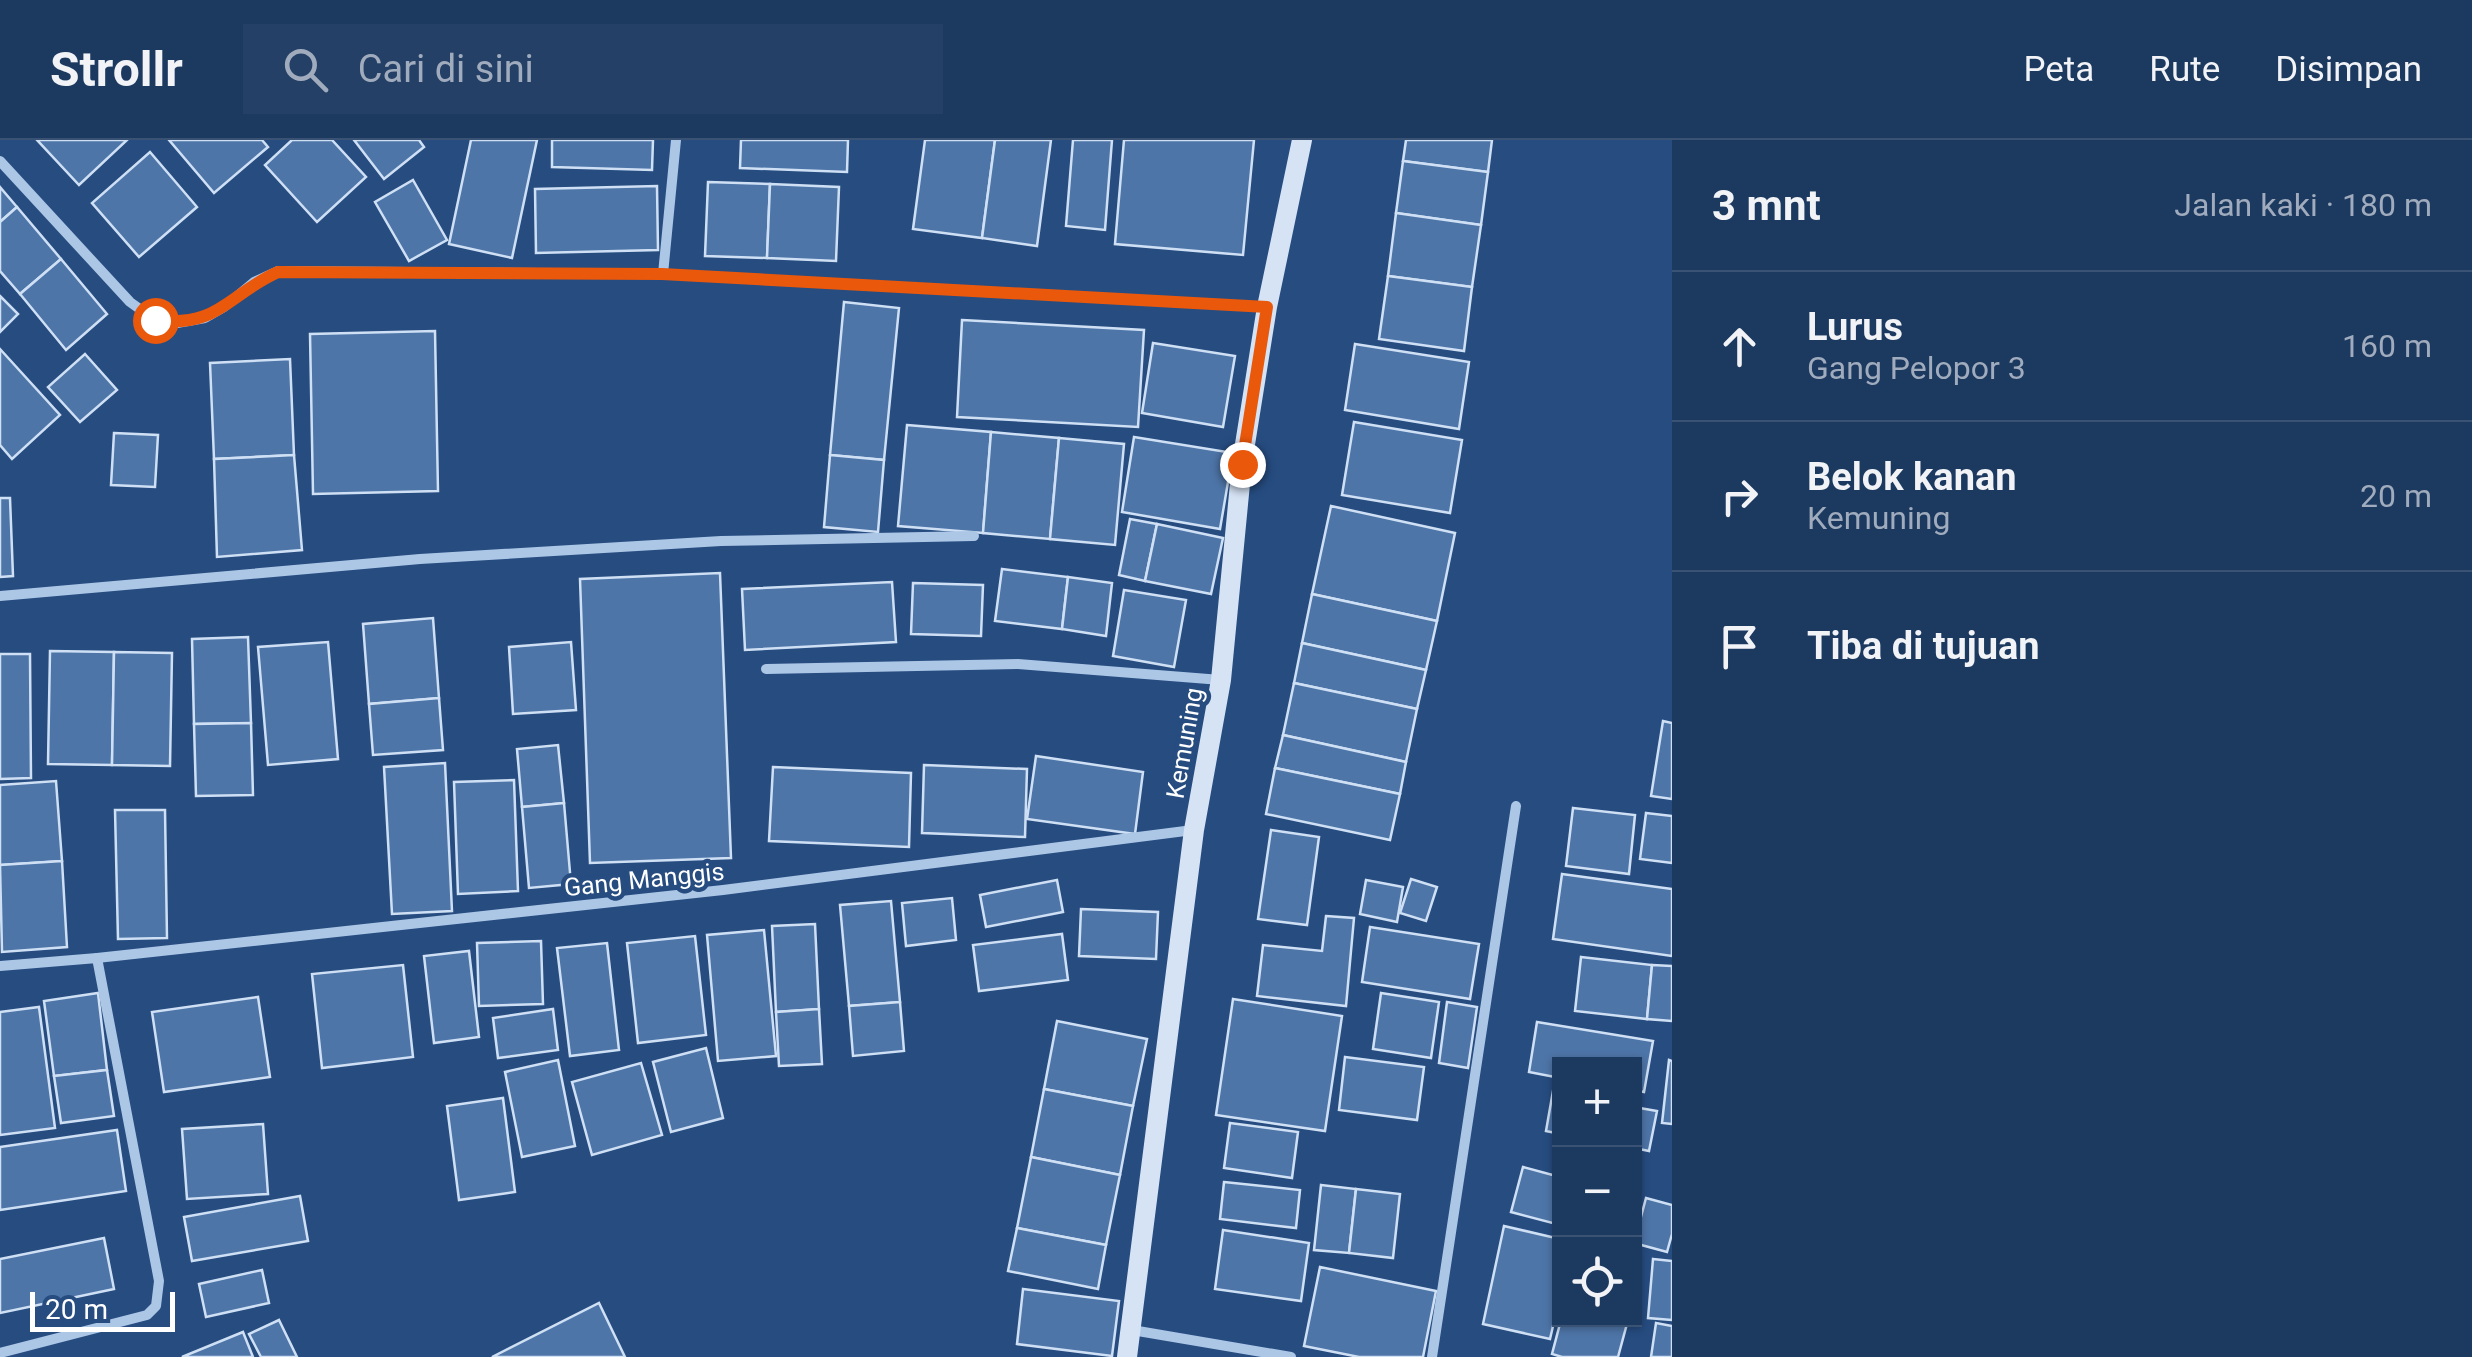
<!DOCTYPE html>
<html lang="id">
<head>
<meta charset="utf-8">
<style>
	:root { --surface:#1c3960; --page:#254066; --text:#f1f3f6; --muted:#a0acbd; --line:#3a5375 }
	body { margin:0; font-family:Roboto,sans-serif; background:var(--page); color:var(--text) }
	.controls { position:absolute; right:30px; bottom:30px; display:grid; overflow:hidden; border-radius:0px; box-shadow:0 2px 8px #0004 }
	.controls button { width:90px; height:90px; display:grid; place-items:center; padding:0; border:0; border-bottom:2px solid var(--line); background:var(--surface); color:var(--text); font:50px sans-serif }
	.scale { position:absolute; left:30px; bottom:25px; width:145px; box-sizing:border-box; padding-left:10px; border:5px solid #fff; border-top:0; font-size:28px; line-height:35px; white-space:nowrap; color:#fff; -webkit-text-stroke:8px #264c80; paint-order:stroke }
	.stop { position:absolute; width:30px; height:30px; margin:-22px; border:8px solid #ea580c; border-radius:50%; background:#fff }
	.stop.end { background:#ea580c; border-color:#fff; box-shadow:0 2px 10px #0008 }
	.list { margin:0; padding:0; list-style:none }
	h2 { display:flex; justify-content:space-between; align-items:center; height:130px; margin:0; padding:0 40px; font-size:42px }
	h2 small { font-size:32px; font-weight:400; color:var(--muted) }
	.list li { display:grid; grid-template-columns:65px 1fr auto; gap:30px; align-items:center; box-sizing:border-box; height:150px; padding:0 40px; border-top:2px solid var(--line) }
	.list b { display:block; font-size:38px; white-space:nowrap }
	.list p { margin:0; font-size:32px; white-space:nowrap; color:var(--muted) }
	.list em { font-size:32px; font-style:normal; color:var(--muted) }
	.icon { flex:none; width:55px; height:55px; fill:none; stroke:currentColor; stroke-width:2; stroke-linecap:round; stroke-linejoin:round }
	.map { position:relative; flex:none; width:1672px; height:1217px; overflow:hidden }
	header { display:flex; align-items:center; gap:60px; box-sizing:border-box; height:140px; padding:0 50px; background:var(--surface); border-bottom:2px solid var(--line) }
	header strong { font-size:48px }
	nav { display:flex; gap:55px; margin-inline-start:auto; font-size:35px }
	.search { width:700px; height:90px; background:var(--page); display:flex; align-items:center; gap:25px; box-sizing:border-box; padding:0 35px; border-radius:0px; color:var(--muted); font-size:38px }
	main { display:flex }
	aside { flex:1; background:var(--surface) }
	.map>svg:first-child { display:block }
</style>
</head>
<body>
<header>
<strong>Strollr</strong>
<div class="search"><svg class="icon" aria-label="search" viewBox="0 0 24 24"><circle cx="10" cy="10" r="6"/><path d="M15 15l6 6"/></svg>Cari di sini</div>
<nav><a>Peta</a><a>Rute</a><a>Disimpan</a></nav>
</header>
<main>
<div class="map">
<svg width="1672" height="1217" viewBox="0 0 1672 1217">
	<rect width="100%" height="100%" fill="#264c80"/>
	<g fill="#4e75a8" stroke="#cfe0f5" stroke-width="2.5">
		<path d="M37 0H127L79 45Z"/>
		<path d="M169 0H262L268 7 214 53Z"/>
		<path d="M292 0H332L366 37 317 82 265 25Z"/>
		<path d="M354 0H419L424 7 384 39Z"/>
		<path d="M471 0H537L512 118 449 104Z"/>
		<path d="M552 0H653L652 30 552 27Z"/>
		<path d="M741 0H848L847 32 740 28Z"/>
		<path d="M925 0H995L982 98 913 89Z"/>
		<path d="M995 0H1051L1037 106 982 98Z"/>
		<path d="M1073 0H1112L1105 90 1066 86Z"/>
		<path d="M1124 0H1254L1243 115 1115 104Z"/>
		<path d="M1406 0H1492L1488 32 1403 21Z"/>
		<path d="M150 12 197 67 139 117 92 63Z"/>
		<path d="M1403 21 1488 32 1481 85 1396 73Z"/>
		<path d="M413 40 447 100 409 121 375 62Z"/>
		<path d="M708 42 770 44 767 118 705 116Z"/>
		<path d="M770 44 839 47 836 121 767 118Z"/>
		<path d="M657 46 658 110 536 113 535 49Z"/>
		<path d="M0 47 17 67 0 82Z"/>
		<path d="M17 67 61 119 20 154 0 131V82Z"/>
		<path d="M1396 73 1481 85 1472 147 1388 136Z"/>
		<path d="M61 119 107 174 66 210 20 154Z"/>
		<path d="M1388 136 1472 147 1464 211 1379 199Z"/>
		<path d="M0 156 18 174 0 192Z"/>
		<path d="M844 162 899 168 884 320 830 315Z"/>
		<path d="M962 180 1144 190 1138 287 957 277Z"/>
		<path d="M435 191 438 351 313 354 310 194Z"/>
		<path d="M1153 203 1235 216 1223 287 1142 273Z"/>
		<path d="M1355 204 1469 222 1459 289 1345 270Z"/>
		<path d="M0 209 60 275 12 319 0 305Z"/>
		<path d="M85 214 117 250 80 282 48 247Z"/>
		<path d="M290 219 294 315 214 319 210 223Z"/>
		<path d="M1354 282 1462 300 1450 373 1342 355Z"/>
		<path d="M907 285 991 292 983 393 898 386Z"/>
		<path d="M991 292 1059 298 1050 399 983 393Z"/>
		<path d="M114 293 158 295 155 347 111 345Z"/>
		<path d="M1134 297 1233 313 1220 389 1122 372Z"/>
		<path d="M1059 298 1124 304 1115 405 1050 399Z"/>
		<path d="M294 315 302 410 217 417 214 319Z"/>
		<path d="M830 315 884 320 878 392 824 387Z"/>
		<path d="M0 358H10L13 436 0 437Z"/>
		<path d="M1331 366 1455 393 1437 481 1312 454Z"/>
		<path d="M1130 379 1157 384 1145 441 1119 435Z"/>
		<path d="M1157 384 1223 398 1211 454 1145 441Z"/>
		<path d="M1002 429 1068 437 1062 489 995 481Z"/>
		<path d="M720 433 731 718 590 723 580 439Z"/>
		<path d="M1068 437 1112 443 1106 496 1062 489Z"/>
		<path d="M892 442 896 502 745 510 742 449Z"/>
		<path d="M913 443 983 445 981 496 911 494Z"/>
		<path d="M1124 450 1186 460 1174 527 1113 516Z"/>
		<path d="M1312 454 1437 481 1426 530 1302 503Z"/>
		<path d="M433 478 439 558 369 564 363 484Z"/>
		<path d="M248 497 251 583 194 584 192 499Z"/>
		<path d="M328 502 338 619 268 625 258 507Z"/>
		<path d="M571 502 576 570 513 574 509 507Z"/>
		<path d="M1302 503 1426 530 1417 569 1294 543Z"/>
		<path d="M50 511 114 512 112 625 48 624Z"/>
		<path d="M114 512 172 513 170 626 112 625Z"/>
		<path d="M0 514H30L31 638 0 639Z"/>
		<path d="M1294 543 1417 569 1406 622 1283 595Z"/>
		<path d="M439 558 443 610 373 615 369 564Z"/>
		<path d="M1663 581 1672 583V659L1651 656Z"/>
		<path d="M251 583 253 655 196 656 194 584Z"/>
		<path d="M1283 595 1406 622 1400 654 1275 628Z"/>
		<path d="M558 605 564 663 522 667 517 609Z"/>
		<path d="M1036 616 1143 632 1135 694 1027 679Z"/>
		<path d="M445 623 452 771 392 774 384 627Z"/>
		<path d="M924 625 1027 629 1025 697 922 693Z"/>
		<path d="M773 627 911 633 909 707 769 701Z"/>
		<path d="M1275 628 1400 654 1390 700 1266 674Z"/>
		<path d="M514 640 518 751 458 754 454 642Z"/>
		<path d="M56 641 62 721 0 725V645Z"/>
		<path d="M564 663 571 744 529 748 522 667Z"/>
		<path d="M1573 668 1635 675 1629 734 1566 726Z"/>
		<path d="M115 670H165L167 798 118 799Z"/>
		<path d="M1646 673 1672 676V723L1640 719Z"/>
		<path d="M1271 690 1319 697 1307 785 1258 779Z"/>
		<path d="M62 721 67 807 2 812 0 725Z"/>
		<path d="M1562 734 1672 749V816L1553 799Z"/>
		<path d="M1411 739 1437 747 1426 781 1400 773Z"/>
		<path d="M1057 740 1063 772 986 787 980 755Z"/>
		<path d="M1366 740 1403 747 1397 782 1360 774Z"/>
		<path d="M952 758 956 800 906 806 902 763Z"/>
		<path d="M891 761 900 862 849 866 840 765Z"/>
		<path d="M1081 769 1158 772 1156 819 1079 816Z"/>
		<path d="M1326 776 1354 778 1346 866 1257 856 1263 805 1322 811Z"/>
		<path d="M815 784 819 869 776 872 772 786Z"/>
		<path d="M1370 787 1479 804 1470 859 1362 842Z"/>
		<path d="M764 790 776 916 718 921 707 795Z"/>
		<path d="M1062 794 1068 840 979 851 973 805Z"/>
		<path d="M695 796 706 895 638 903 627 803Z"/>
		<path d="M541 801 543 864 479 866 477 803Z"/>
		<path d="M607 803 619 910 570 916 557 808Z"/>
		<path d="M469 811 479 897 434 903 424 816Z"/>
		<path d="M1581 817 1652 825 1647 879 1575 871Z"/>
		<path d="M403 825 413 917 322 928 312 834Z"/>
		<path d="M1652 825 1672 826V881L1647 879Z"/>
		<path d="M98 853 107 930 54 936 44 861Z"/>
		<path d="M1381 853 1439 862 1431 918 1373 909Z"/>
		<path d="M258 857 270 937 164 952 152 872Z"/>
		<path d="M1233 859 1342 876 1325 991 1216 975Z"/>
		<path d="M900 862 904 911 853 916 849 866Z"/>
		<path d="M1447 862 1477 867 1468 928 1439 923Z"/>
		<path d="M39 867 55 988 0 995V872Z"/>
		<path d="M553 869 558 910 498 918 493 878Z"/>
		<path d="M819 869 822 924 779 926 776 872Z"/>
		<path d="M1057 881 1147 899 1133 966 1044 949Z"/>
		<path d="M1537 882 1653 901 1644 952 1634 950V924H1560V938L1529 932Z"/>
		<path d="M706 908 723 978 671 992 653 922Z"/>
		<path d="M1345 917 1424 927 1417 980 1339 970Z"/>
		<path d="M558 920 575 1006 522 1017 505 932Z"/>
		<path d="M1669 920 1672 921V984L1662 983Z"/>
		<path d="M641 923 662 995 592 1015 572 942Z"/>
		<path d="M107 930 114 976 61 983 54 936Z"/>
		<path d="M1044 949 1133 966 1120 1035 1031 1017Z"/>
		<path d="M1553 951 1560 952V994L1546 991Z"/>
		<path d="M503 958 515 1052 459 1060 447 966Z"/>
		<path d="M1634 967 1657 971 1649 1011 1634 1008Z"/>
		<path d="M1230 983 1298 992 1292 1038 1224 1028Z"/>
		<path d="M263 984 268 1054 187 1059 182 989Z"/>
		<path d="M117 990 126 1051 0 1070V1007Z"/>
		<path d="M1031 1017 1120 1035 1106 1105 1017 1088Z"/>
		<path d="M1523 1027 1560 1037V1085L1511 1072Z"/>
		<path d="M1224 1042 1300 1050 1296 1088 1220 1079Z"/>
		<path d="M1321 1045 1356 1049 1349 1113 1314 1110Z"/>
		<path d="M1356 1049 1400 1054 1393 1118 1349 1113Z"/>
		<path d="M300 1056 308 1101 192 1121 184 1077Z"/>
		<path d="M1646 1058 1672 1065V1094L1667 1112 1634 1103Z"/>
		<path d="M1504 1086 1560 1099V1156L1550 1199 1483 1184Z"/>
		<path d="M1017 1088 1106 1105 1098 1149 1008 1131Z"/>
		<path d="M1223 1090 1309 1103 1301 1161 1215 1149Z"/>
		<path d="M104 1098 114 1149 0 1173V1119Z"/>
		<path d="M1653 1119 1672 1121V1180L1648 1178Z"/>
		<path d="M1320 1127 1436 1151 1423 1217H1359L1304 1206Z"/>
		<path d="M262 1130 269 1163 206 1177 199 1144Z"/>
		<path d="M1023 1149 1119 1161 1112 1216 1017 1204Z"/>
		<path d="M599 1163 625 1217H492Z"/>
		<path d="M279 1180 297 1217H261L249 1194Z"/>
		<path d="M1561 1180H1628L1618 1217H1562L1552 1214Z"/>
		<path d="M1656 1183 1672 1186V1217H1651Z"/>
		<path d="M243 1192 253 1217H182Z"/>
	</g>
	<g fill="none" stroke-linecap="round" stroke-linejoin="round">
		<g stroke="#acc6e6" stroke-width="10">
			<path d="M0 21 130 162 155 180 177 183 205 178 224 167 254 142 278 131 663 134 1266 167"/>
			<path d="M663 134 676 0"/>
			<path d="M0 456 420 419 721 401 974 396"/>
			<path d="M766 529 1018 524 1221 540"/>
			<path d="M97 818 723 750 1193 690"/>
			<path d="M0 826 97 818 159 1141 156 1166 147 1175 0 1213"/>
			<path d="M1132 1190 1291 1217"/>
			<path d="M1432 1217 1516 666"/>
		</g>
		<path stroke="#d6e3f5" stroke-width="20" d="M1127 1217 1194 690 1221 540 1242 323 1267 167 1302 0"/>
	</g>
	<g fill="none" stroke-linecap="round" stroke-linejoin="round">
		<path stroke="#ea580c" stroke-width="12" d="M155 180C219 188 227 155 278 132L662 134 1267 167 1242 324"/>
	</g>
	<g text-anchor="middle" stroke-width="9" stroke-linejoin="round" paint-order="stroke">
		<g font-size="25" fill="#fff" stroke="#264c80">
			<text transform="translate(1184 603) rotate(-80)" y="9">Kemuning</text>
			<text transform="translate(644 739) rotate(-6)" y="9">Gang Manggis</text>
		</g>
	</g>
</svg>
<div class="controls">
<button>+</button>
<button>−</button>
<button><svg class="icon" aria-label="locate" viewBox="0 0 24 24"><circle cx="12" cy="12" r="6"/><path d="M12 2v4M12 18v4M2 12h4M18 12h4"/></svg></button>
</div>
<div class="scale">20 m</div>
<div class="stop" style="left:155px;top:180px"></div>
<div class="stop end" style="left:1242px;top:324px"></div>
</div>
<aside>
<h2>3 mnt<small>Jalan kaki · 180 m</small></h2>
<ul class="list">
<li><svg class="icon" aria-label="ahead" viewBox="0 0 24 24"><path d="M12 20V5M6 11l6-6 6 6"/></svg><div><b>Lurus</b><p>Gang Pelopor 3</p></div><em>160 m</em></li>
<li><svg class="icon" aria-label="right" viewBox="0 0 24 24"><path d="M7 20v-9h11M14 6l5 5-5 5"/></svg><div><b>Belok kanan</b><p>Kemuning</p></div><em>20 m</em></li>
<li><svg class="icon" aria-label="arrive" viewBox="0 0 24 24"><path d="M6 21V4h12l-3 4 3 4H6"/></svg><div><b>Tiba di tujuan</b></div></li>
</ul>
</aside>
</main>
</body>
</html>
